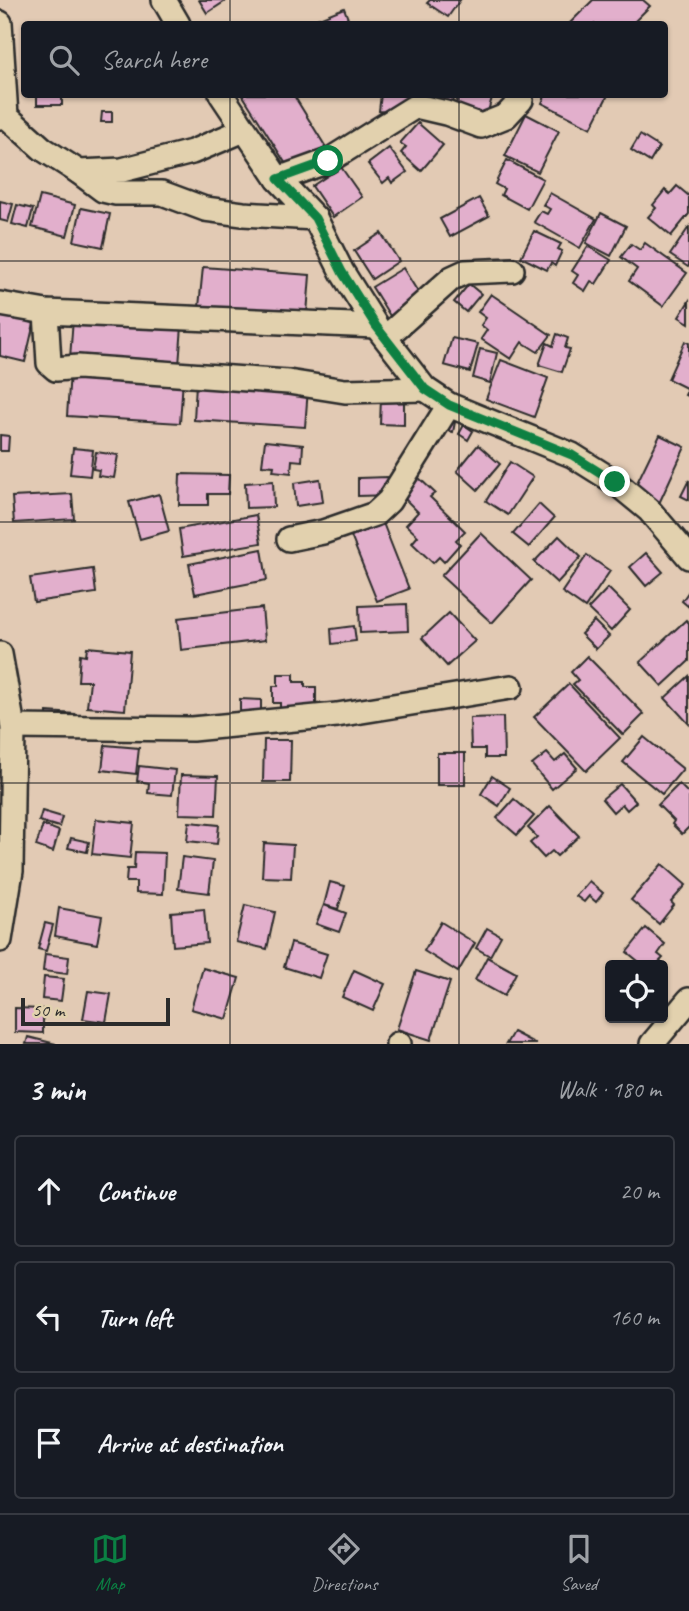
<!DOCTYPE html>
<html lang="en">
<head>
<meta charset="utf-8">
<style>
	:root { --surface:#171b24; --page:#242831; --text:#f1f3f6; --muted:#9ea1a6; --line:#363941; --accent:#0b8043 }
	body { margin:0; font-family:Caveat,sans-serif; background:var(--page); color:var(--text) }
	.controls { position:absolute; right:21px; bottom:21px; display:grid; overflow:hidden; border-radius:7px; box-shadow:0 2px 5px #0004 }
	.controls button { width:63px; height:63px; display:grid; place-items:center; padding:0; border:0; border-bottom:2px solid var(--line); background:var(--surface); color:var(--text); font:35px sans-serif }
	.scale { position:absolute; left:21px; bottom:18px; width:149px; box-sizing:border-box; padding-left:7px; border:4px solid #2b2b2b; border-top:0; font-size:19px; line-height:24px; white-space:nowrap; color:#2b2b2b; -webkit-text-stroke:5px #e2d1ae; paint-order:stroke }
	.stop { position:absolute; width:21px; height:21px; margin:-16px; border:5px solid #0b8043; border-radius:50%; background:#fff }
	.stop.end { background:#0b8043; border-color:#fff; box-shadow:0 2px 7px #0008 }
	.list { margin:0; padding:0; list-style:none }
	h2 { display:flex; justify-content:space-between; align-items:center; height:91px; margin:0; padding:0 28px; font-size:30px }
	h2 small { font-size:23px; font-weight:400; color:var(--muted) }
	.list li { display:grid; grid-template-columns:46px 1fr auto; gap:21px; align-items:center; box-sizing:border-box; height:112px; margin:0 14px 14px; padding:0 14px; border:2px solid var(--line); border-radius:7px }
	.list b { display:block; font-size:26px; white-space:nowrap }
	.list em { font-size:23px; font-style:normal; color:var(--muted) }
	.icon { flex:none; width:38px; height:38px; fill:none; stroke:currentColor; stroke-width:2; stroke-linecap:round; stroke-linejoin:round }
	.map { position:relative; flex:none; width:689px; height:1044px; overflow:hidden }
	.search { position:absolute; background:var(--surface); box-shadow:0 2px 5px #0004; left:21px; right:21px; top:21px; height:77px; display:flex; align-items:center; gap:18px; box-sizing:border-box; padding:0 24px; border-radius:7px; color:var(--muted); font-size:26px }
	.sheet { height:469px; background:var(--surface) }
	nav { display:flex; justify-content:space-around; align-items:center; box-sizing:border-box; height:98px; border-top:2px solid var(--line); background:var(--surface); font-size:19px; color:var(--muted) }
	nav a { display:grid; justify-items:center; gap:4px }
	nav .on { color:var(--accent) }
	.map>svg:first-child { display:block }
</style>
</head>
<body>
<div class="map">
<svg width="689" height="1044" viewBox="0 0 689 1044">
	<rect width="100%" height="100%" fill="#e2cab4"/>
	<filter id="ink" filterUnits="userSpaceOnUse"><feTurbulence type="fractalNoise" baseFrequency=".0143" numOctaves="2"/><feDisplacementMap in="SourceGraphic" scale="14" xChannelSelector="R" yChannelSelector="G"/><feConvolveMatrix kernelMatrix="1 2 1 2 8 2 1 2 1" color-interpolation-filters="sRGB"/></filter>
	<g filter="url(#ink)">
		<g fill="#e2afcc" stroke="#2b2b2b" stroke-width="2">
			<path d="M199 0H227L207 13Z"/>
			<path d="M430 0H460L448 17 427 3Z"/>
			<path d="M593 0H643L650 6 632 24H569Z"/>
			<path d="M344 8 350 24H310L309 22Z"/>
			<rect x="37" y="94" width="25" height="11"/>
			<path d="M242 94H293L327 149 291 172Z"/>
			<path d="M381 94H407V104L399 113 379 111Z"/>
			<path d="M436 94H455L452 107 434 102Z"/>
			<path d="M459 94H493L485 122 453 113Z"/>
			<path d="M546 94H608V95L591 128 542 103Z"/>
			<path d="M102 112H112V122H101Z"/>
			<path d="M526 114 559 131 538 172 505 156Z"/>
			<path d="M418 123 443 145 421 171 401 153 406 147 400 143Z"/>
			<path d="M640 135 659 147 650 162 631 150Z"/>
			<path d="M389 148 407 172 392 183 389 178 383 183 368 164Z"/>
			<path d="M507 160 543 179 527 209 501 195 504 189 495 184Z"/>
			<path d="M341 167 362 197 333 217 312 186Z"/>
			<path d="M677 186 689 196V214L671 236 648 217 656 208 653 205 665 190 670 194Z"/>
			<path d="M550 193 596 219 580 248 534 222 541 211 547 214 550 209 543 205Z"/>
			<path d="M40 196 75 205 67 236 32 227Z"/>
			<path d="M479 198 489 216 450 237 440 219Z"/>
			<path d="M0 201 13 204 8 222 0 220Z"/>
			<path d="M17 205 33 209 28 228 12 224Z"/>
			<path d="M81 208 110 214 103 247 74 241Z"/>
			<path d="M601 213 626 226 611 256 586 243Z"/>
			<path d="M689 227V266L688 267 670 255Z"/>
			<path d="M534 231 561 244 558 249 562 251 555 266 551 263 547 270 521 257Z"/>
			<path d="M381 233 399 261 372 279 354 251Z"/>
			<path d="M645 243 687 273 663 306 629 281 637 269 621 257 631 244 640 250Z"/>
			<path d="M588 246 611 260 596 284 591 281 585 291 573 283 578 275 572 271Z"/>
			<path d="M203 267 310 275 307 314 199 307Z"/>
			<path d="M403 268 421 297 390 316 372 287Z"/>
			<path d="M469 284 481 294 466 312 454 302Z"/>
			<path d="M491 294 551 335 538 352 522 342 511 359 481 339 487 330 481 325 486 318 478 312Z"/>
			<path d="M689 301V323L679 317Z"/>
			<path d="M0 315 34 323 25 362 0 356Z"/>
			<path d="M73 319 182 326 179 365 70 358Z"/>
			<path d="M557 334 568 338 565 348 570 349 562 372 539 365 547 343 553 346Z"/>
			<path d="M452 338 478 344 470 372 444 365Z"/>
			<path d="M685 341 689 343V397L685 395 688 389 668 379Z"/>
			<path d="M480 349 497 353 490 383 473 378Z"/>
			<path d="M501 360 548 378 534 417 486 399Z"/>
			<path d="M70 372 183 379 180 423 67 416Z"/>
			<path d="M196 383 308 389 305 427 194 420Z"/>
			<path d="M381 398 404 399V425L380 424Z"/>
			<path d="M442 419 455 422 453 432 440 429Z"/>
			<path d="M464 425 473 431 468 440 459 434Z"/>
			<path d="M0 435 9 436 8 451H0Z"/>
			<path d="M660 435 685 447 656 510 634 489Z"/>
			<path d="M265 441 303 445 302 461 292 460 291 473 273 471 274 466 262 465Z"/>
			<path d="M478 445 500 464 478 490 457 471Z"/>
			<path d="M73 448 93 450 90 476 70 474Z"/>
			<path d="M96 452 118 455 114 478 98 476 99 470 93 469Z"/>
			<path d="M510 462 533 477 508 515 486 501Z"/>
			<path d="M180 474 229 475 228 494H208V505H179Z"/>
			<path d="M388 477 389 495 358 496V478Z"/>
			<path d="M419 478 435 493 430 497 465 531 456 540 460 544 444 562 439 557 433 563 412 543 418 536 406 525 418 512 402 496Z"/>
			<path d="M320 479 323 502 296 506 294 483Z"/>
			<path d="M689 480V500L681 496Z"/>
			<path d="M273 481 274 507 246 508 245 483Z"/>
			<path d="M72 494 74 519 14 523 12 497Z"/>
			<path d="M159 494 169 531 140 539 129 502Z"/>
			<path d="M539 504 554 518 529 547 513 534Z"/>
			<path d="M256 515 261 543 183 556 179 529Z"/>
			<path d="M383 523 409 589 377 601 351 536Z"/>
			<path d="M481 533 531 580 492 623 441 576Z"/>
			<path d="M559 536 581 557 557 583 534 562Z"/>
			<path d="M262 549 267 580 195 594 189 564Z"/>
			<path d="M646 553 663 572 646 586 630 567Z"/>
			<path d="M587 555 610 571 585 608 562 592Z"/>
			<path d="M93 569 96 593 34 602 30 578Z"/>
			<path d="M608 588 630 610 611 631 588 609Z"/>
			<path d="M689 591V607L682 601Z"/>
			<path d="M407 604 408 631 360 633 359 606Z"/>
			<path d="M262 608 265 640 181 650 178 618Z"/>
			<path d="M449 613 475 641 447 666 422 638Z"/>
			<path d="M686 620 689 623V661L662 686 640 662Z"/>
			<path d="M594 621 609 636 596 649 581 634Z"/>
			<path d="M354 626 356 641 332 644 331 629Z"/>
			<path d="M87 647 130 651 125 710 87 707 90 681H78L80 654 86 655Z"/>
			<path d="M587 656 644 714 623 735 573 684 578 680 571 672Z"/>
			<path d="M278 674H294V682H305V687H316V711H280V703H273V686H278Z"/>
			<path d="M689 676V724L665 698Z"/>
			<path d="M569 684 620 738 586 771 534 717Z"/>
			<path d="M240 699 261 700V718H240Z"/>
			<path d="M47 712 75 714 74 723 47 721Z"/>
			<path d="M503 717 504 758H485V749H471L470 718Z"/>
			<path d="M644 737 683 769 662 794 623 762Z"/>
			<path d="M264 740H291L290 782H263Z"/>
			<path d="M105 745 139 748 136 774 102 770Z"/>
			<rect x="437" y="753" width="28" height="32"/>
			<path d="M547 753 555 762 565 754 577 768 552 789 532 765Z"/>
			<path d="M139 766 175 770 172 795 148 793 149 783 137 781Z"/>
			<path d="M181 775 218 776 216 815 179 814Z"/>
			<path d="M492 776 510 788 499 806 481 794Z"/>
			<path d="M620 784 636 802 627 810 622 804 613 812 602 799Z"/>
			<path d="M679 784 689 794V827L682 834 672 824 674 821 658 805Z"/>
			<path d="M514 799 534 816 517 835 497 818Z"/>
			<path d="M550 806 579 836 557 856 552 851 544 858 530 843 537 837 528 828Z"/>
			<path d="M42 811 62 817 59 827 39 821Z"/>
			<path d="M96 819 134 823 130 858 92 854Z"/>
			<path d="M189 822 219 825 217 844 187 841Z"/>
			<path d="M43 825 59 831 53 852 36 846Z"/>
			<path d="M71 838 89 842 87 852 68 848Z"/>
			<path d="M264 843 293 845 291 878 262 877Z"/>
			<path d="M135 852 165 853 163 894 136 893V882H126L127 869H134Z"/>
			<path d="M182 857 213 861 209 893 178 889Z"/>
			<path d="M662 864 686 885 671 902 674 905 659 924 631 900Z"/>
			<path d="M589 881 603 893 596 902 589 896 584 902 576 896Z"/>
			<path d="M330 882 345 886 338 909 324 905Z"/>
			<path d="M245 905 275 912 267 949 236 942Z"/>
			<path d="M324 905 346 913 339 932 316 924Z"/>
			<path d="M59 908 102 916 97 944 55 936Z"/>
			<path d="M204 909 207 943 173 946 171 912Z"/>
			<path d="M441 922 475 943 458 972 424 951Z"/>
			<path d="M45 923 53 925 46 951 38 949Z"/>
			<path d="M487 928 501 936 490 956 476 948Z"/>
			<path d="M646 928 665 944 658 954 663 958 656 965H643L627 952Z"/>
			<path d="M291 943 327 954 319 978 284 967Z"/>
			<path d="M45 954 69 957 67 974 43 971Z"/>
			<path d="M487 957 516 973 504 996 475 980Z"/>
			<path d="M203 968 239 978 227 1019 191 1009Z"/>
			<path d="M354 970 385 984 373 1011 342 997Z"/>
			<path d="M416 971 450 982 431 1040 397 1029Z"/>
			<path d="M44 977 64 979 61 1001 42 999Z"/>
			<path d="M88 991 111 994 106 1022 83 1019Z"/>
			<path d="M15 1008 43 1009V1033L15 1032Z"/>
			<path d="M513 1032 536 1044H506Z"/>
			<path d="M28 1037 56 1044H26Z"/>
		</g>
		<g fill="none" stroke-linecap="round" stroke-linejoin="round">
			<defs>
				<g id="minor">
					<path d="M164 0 178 24"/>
					<path d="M0 23 6 116"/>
					<path d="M221 94 278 179 315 218 342 272 376 326 425 389 449 405 572 455 615 482 649 510 689 557"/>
					<path d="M0 117 6 116 43 149 79 172 122 170 192 152 244 130"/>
					<path d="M79 172 103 190 116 193H162L205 209 243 214 315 218"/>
					<path d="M278 179 328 161 416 106 446 113 481 126 506 116 521 100"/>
					<path d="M0 304 46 312 376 326"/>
					<path d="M46 312 49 363 56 369 78 367 288 382 345 391 425 389"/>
					<path d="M386 337 452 278 465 272 512 270"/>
					<path d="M289 539 323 532 375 514 389 501 449 405"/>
					<path d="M0 654 13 727 11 871 0 940"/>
					<path d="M13 727 192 729 337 715 511 687"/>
					<path d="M398 1044H399"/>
					<path d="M652 1044 689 1000"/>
				</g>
			</defs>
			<use href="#minor" stroke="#2b2b2b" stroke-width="28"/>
			<use href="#minor" stroke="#e2d1ae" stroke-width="23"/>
		</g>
	</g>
	<g fill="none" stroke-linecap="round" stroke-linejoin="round" filter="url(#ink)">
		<path stroke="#0b8043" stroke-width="9" d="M328 161 278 179 315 218 342 272 376 326 425 389 449 405 572 455 615 482"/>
	</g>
	<path fill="none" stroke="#2b2b2b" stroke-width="2" stroke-opacity="0.55" d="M230 0V24M459 0V24M230 94V1044M459 94V1044M0 261H689M0 522H689M0 783H689"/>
</svg>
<div class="controls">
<button><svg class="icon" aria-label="locate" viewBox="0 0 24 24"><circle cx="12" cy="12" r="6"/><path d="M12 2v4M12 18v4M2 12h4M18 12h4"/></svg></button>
</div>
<div class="scale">50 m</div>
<div class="stop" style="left:328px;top:161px"></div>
<div class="stop end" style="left:615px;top:482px"></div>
<div class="search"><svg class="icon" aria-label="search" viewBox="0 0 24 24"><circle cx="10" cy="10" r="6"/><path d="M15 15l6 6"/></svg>Search here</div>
</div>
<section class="sheet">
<h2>3 min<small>Walk · 180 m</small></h2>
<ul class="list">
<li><svg class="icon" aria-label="ahead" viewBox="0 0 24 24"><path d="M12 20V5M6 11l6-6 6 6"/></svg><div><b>Continue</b></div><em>20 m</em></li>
<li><svg class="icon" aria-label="left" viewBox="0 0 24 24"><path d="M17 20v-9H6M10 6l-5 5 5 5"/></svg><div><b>Turn left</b></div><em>160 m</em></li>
<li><svg class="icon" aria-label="arrive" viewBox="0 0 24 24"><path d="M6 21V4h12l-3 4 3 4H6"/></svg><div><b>Arrive at destination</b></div></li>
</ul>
</section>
<nav>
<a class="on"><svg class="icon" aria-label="map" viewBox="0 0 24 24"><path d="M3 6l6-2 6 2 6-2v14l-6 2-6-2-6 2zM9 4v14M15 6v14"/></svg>Map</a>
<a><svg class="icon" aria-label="directions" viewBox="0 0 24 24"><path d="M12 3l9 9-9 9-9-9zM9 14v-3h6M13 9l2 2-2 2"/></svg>Directions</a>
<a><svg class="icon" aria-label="saved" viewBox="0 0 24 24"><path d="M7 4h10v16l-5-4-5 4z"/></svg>Saved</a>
</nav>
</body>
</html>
